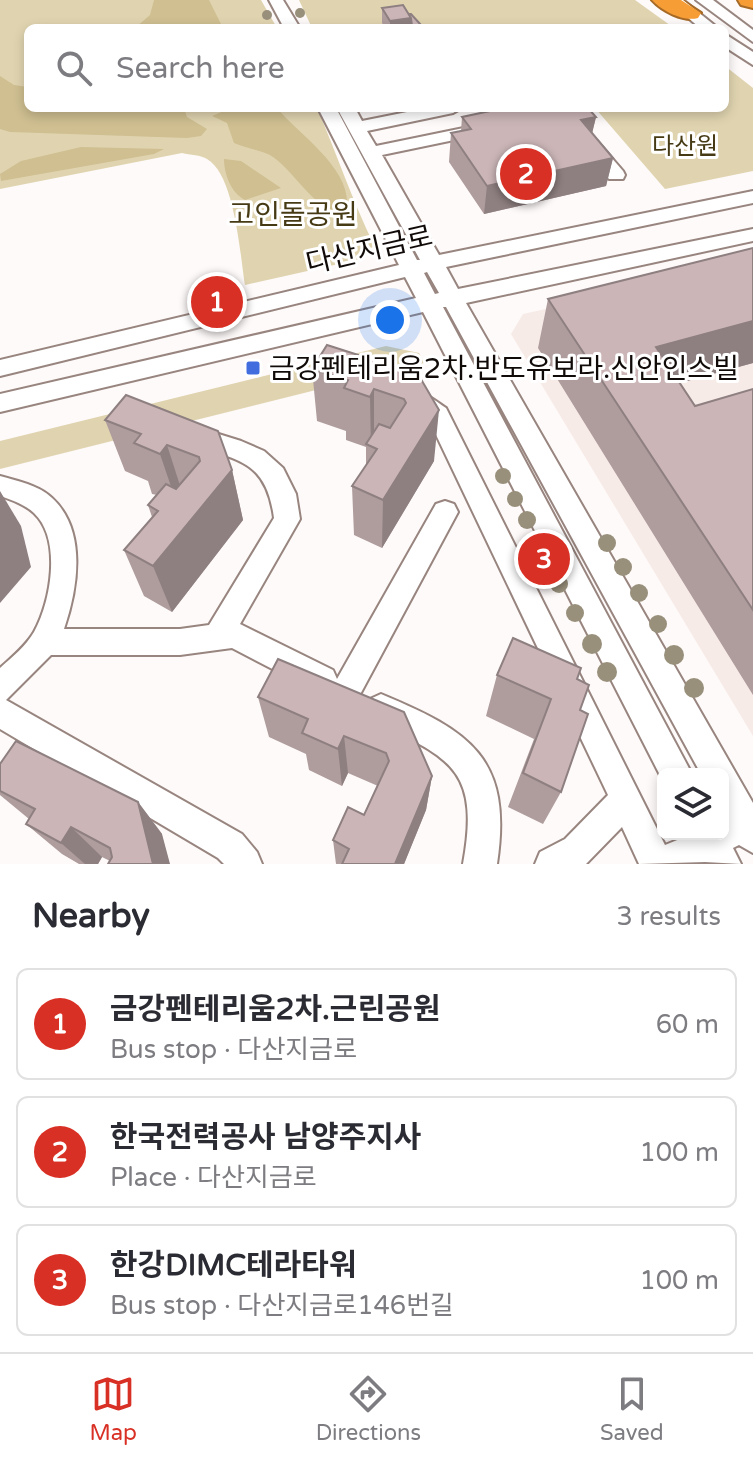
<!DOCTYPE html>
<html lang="en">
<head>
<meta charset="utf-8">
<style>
	:root { --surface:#fff; --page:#f7f7f7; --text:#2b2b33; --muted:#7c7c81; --line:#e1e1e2; --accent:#d93025 }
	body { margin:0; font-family:"Varela Round","Noto Sans KR",sans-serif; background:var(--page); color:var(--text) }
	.controls { position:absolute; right:24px; bottom:24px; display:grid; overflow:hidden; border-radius:12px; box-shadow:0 4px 12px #0003 }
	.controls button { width:72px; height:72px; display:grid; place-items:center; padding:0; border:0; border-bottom:2px solid var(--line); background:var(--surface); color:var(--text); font:40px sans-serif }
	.you { position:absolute; left:390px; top:320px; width:28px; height:28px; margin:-20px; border:6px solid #fff; border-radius:50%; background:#1a73e8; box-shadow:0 0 0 12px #1a73e833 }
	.badge { display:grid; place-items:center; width:52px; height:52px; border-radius:50%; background:var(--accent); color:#fff; font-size:26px; font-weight:700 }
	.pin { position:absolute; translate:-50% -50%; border:4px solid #fff; box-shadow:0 2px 8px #0006 }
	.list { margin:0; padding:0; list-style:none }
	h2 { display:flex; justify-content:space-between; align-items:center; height:104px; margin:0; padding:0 32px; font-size:34px }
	h2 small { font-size:26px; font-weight:400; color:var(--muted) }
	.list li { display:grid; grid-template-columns:52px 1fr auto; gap:24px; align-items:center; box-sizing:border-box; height:112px; margin:0 16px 16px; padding:0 16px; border:2px solid var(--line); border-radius:12px }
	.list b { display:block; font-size:30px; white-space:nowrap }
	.list p { margin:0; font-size:26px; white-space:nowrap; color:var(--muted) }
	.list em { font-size:26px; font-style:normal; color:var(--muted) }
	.icon { flex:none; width:44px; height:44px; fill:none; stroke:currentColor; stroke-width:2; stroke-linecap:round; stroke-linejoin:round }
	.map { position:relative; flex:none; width:753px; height:864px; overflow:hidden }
	.search { position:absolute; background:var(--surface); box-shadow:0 4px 12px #0003; left:24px; right:24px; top:24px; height:88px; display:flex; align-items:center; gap:20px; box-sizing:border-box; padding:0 28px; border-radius:12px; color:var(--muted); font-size:30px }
	.sheet { height:488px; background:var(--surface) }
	nav { display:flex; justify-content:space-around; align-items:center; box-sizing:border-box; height:112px; border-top:2px solid var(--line); background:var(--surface); font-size:22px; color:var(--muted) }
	nav a { display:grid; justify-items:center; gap:4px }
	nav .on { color:var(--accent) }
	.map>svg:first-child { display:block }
</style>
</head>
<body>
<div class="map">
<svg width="753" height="864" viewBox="0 0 753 864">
	<rect width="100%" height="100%" fill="#fefaf9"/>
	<path fill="#f7ebe7" d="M753 263V736L511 334 523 314Z"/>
	<g fill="#e0d4b0">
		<path d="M0 0H261L277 28H28V108H317C337 154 352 200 374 245L361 259 245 285C240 255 235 175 207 159 201 155 190 155 182 153L0 189Z"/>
		<path d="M299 0H635L674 28H312Z"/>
		<path d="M725 66 753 88V171L665 189 595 108H725Z"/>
		<path d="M386 346 419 353 424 363 0 469V441Z"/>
	</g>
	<g fill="#cfbf91">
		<path d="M154 0H209L223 28H135L150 15Z"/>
		<path d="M0 76 14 85 28 87V108H194L185 111 187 117 207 129 201 136 187 138 10 132 0 129Z"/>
		<path d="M231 108H277C301 137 356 171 346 213 321 220 293 168 270 155 260 150 245 148 234 143L227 123 212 116Z"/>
		<path d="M81 147 164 149 154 154 1 181 0 174 21 161Z"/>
		<path d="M224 159 241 161 281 188 245 200C231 193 224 174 224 159Z"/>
	</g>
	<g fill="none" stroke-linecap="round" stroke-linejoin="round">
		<defs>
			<g id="minor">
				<path d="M269 0H283L300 28H284Z"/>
				<path d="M667 0H683L718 28H700Z"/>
				<path d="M696 0H713L753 30V42Z"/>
				<path d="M725 34 753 52V65L725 47Z"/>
				<path d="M318 108H336L417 260H420L337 108H355L362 121 427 108H462L453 113 367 131 376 146 483 124 492 129 483 134 382 155 439 255 753 191V203L446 267 458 289 753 229V241L466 303 753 803V853L739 845 733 848 741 864 705 862 639 864 622 827 586 864H535L540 852 565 839 608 795 429 420 402 403 398 397 402 391C418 386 433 399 446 408L665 845 692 834H723V774H701L446 307H443L692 774H663V781L423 312 0 412V394L416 298 405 277 0 376V360L399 265ZM427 272 439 293 435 294 424 273Z"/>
				<path d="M591 140 597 141 623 171 625 175 623 179H609L585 149 582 145Z"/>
				<path d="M196 427 241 441 264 451 283 468 296 494 300 519 240 624 333 670 337 679 436 504 445 501 454 504 458 512 356 702 346 706 336 702 332 691 323 694 313 690 232 648 180 655H51L6 700 242 834 257 852 262 864H224L218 858 0 729V668C12 657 26 646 34 632 51 602 62 539 34 513 24 504 12 500 0 496V476C17 481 39 485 52 498 87 530 78 588 64 629H180L209 625 274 518C266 459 237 460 187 444L184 437 187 430Z"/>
				<path d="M381 694C470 731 513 758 497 864H463C481 766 448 758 370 719L366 709 370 699Z"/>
			</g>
			<g id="highway">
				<path d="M652 0H681L701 13 698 18C683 22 662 11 652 0Z"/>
				<path d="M738 0H753V8L741 5Z"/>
			</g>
		</defs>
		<use href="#minor" stroke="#98857f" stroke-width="4"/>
		<use href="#highway" stroke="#a66a26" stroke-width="4"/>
		<use href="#minor" fill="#fff" fill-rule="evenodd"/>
		<use href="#highway" fill="#f69d36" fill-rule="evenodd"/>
	</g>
	<g fill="#99907c">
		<circle cx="300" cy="13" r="5"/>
		<circle cx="267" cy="15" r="5"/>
		<circle cx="503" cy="476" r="8"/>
		<circle cx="515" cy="499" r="8"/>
		<circle cx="527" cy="520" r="9"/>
		<circle cx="607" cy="543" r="9"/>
		<circle cx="623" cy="567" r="9"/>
		<circle cx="559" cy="584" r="9"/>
		<circle cx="639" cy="593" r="9"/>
		<circle cx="575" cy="613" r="9"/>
		<circle cx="658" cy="624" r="9"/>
		<circle cx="592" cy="644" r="10"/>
		<circle cx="674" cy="655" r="10"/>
		<circle cx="607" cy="672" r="10"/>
		<circle cx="694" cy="688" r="10"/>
	</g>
	<g fill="#af9c9d">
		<path d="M382 8 409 14 421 28H385L382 23Z"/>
		<path d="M462 117H596L592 133 613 158 606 186 484 214 449 162 451 133 461 131Z"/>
		<path d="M753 248V363L680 383 695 406 753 389V695L538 348 548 299Z"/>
		<path d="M312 369 418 374 434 461 382 548 354 535 352 486 366 465V447L346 440V431L317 421Z"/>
		<path d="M105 420 232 470 243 520 172 612 144 596 124 550 152 517 148 505 157 495 152 494 148 481 125 471Z"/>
		<path d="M278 659 432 776 426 810 404 864H336L333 840 364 815 378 786 348 773 342 786 309 770 306 754 269 737 258 697Z"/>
		<path d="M497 675 577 679 580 710 561 792 543 824 508 807 534 739 486 716Z"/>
		<path d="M0 764 138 802 162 834 110 861 102 857 98 864H79L62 854 26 824 29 819 0 795Z"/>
	</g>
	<g fill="#8e7f80">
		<path d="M411 18V28H390V21Z"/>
		<path d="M596 117 589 146 581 120Z"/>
		<path d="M613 158 606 186 484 214 487 186Z"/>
		<path d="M753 321V363L639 394 656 347Z"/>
		<path d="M374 389V441L371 446 370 397Z"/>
		<path d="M439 410 434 461 382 548 383 500Z"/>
		<path d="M167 445 183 495 177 504 160 454Z"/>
		<path d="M232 470 243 520 172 612 153 566Z"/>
		<path d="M0 491 21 526 31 567 0 603Z"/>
		<path d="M344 736 348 773 342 786 338 749Z"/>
		<path d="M432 776 426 810 404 864H395Z"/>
		<path d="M138 802 162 834 170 864H153Z"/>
		<path d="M71 827 102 857 98 864H85L61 843Z"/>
	</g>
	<g fill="#cbb5b7" stroke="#8e7f80" stroke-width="2">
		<path d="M403 5 411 18 390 21 382 8Z"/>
		<path d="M409 14H411L421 25 412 26 411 18Z"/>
		<path d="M504 108H588L596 117 581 120 613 158 487 186 451 133 471 129 462 117Z"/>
		<path d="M753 248V321L656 347 695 406 753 389V610L548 299Z"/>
		<path d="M327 345 418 374 439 410 383 500 352 486 377 449 366 444 379 424 390 428 406 403 404 399 374 389 370 397 344 388 348 380 312 369Z"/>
		<path d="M126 395 218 431 232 470 153 566 124 550 158 511 148 505 166 484 176 489 200 461 199 457 167 445 160 454 134 443 141 434 105 420Z"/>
		<path d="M513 638 581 668 577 679 589 685 580 710 588 714 561 792 523 773 551 699 497 675Z"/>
		<path d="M278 659 404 712 432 776 395 864H342L349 849 333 840 348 807 364 815 389 761 386 753 344 736 338 749 302 733 308 719 258 697Z"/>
		<path d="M16 741 138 802 153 864H108L112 857 110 848 71 827 61 843 26 824 35 809 0 791V764Z"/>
	</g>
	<rect fill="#426dde" stroke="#fff" stroke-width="3" x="245" y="360" width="16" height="16" rx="4"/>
	<g text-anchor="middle" stroke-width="6" stroke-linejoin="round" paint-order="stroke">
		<g font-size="24" fill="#463a15" stroke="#fff">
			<text x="685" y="154">다산원</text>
		</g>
		<g font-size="28" fill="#463a15" stroke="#fff">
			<text x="293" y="224">고인돌공원</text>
		</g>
		<g font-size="28" fill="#100a08" stroke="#fff">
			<text transform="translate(369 249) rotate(-13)" y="10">다산지금로</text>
		</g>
		<g font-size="28" fill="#100a08" stroke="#fff" text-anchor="start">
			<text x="269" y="378">금강펜테리움2차.반도유보라.신안인스빌</text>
		</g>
	</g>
</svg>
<div class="controls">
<button><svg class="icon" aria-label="layers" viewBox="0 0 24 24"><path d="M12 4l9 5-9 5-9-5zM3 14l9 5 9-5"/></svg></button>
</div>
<div class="you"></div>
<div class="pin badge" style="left:217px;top:302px">1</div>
<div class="pin badge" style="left:526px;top:174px">2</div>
<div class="pin badge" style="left:544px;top:559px">3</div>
<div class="search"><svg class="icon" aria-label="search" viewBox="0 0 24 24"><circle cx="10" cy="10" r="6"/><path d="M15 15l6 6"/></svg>Search here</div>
</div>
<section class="sheet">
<h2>Nearby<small>3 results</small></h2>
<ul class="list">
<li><span class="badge">1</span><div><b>금강펜테리움2차.근린공원</b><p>Bus stop · 다산지금로</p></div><em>60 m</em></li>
<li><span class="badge">2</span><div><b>한국전력공사 남양주지사</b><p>Place · 다산지금로</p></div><em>100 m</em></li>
<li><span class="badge">3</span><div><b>한강DIMC테라타워</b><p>Bus stop · 다산지금로146번길</p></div><em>100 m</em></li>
</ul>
</section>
<nav>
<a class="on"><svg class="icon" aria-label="map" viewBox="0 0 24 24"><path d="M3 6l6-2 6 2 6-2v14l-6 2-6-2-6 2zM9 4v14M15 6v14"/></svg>Map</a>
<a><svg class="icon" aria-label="directions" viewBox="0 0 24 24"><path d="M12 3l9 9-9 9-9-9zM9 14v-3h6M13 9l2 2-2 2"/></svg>Directions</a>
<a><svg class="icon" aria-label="saved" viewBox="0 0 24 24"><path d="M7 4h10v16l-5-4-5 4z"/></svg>Saved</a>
</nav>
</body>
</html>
